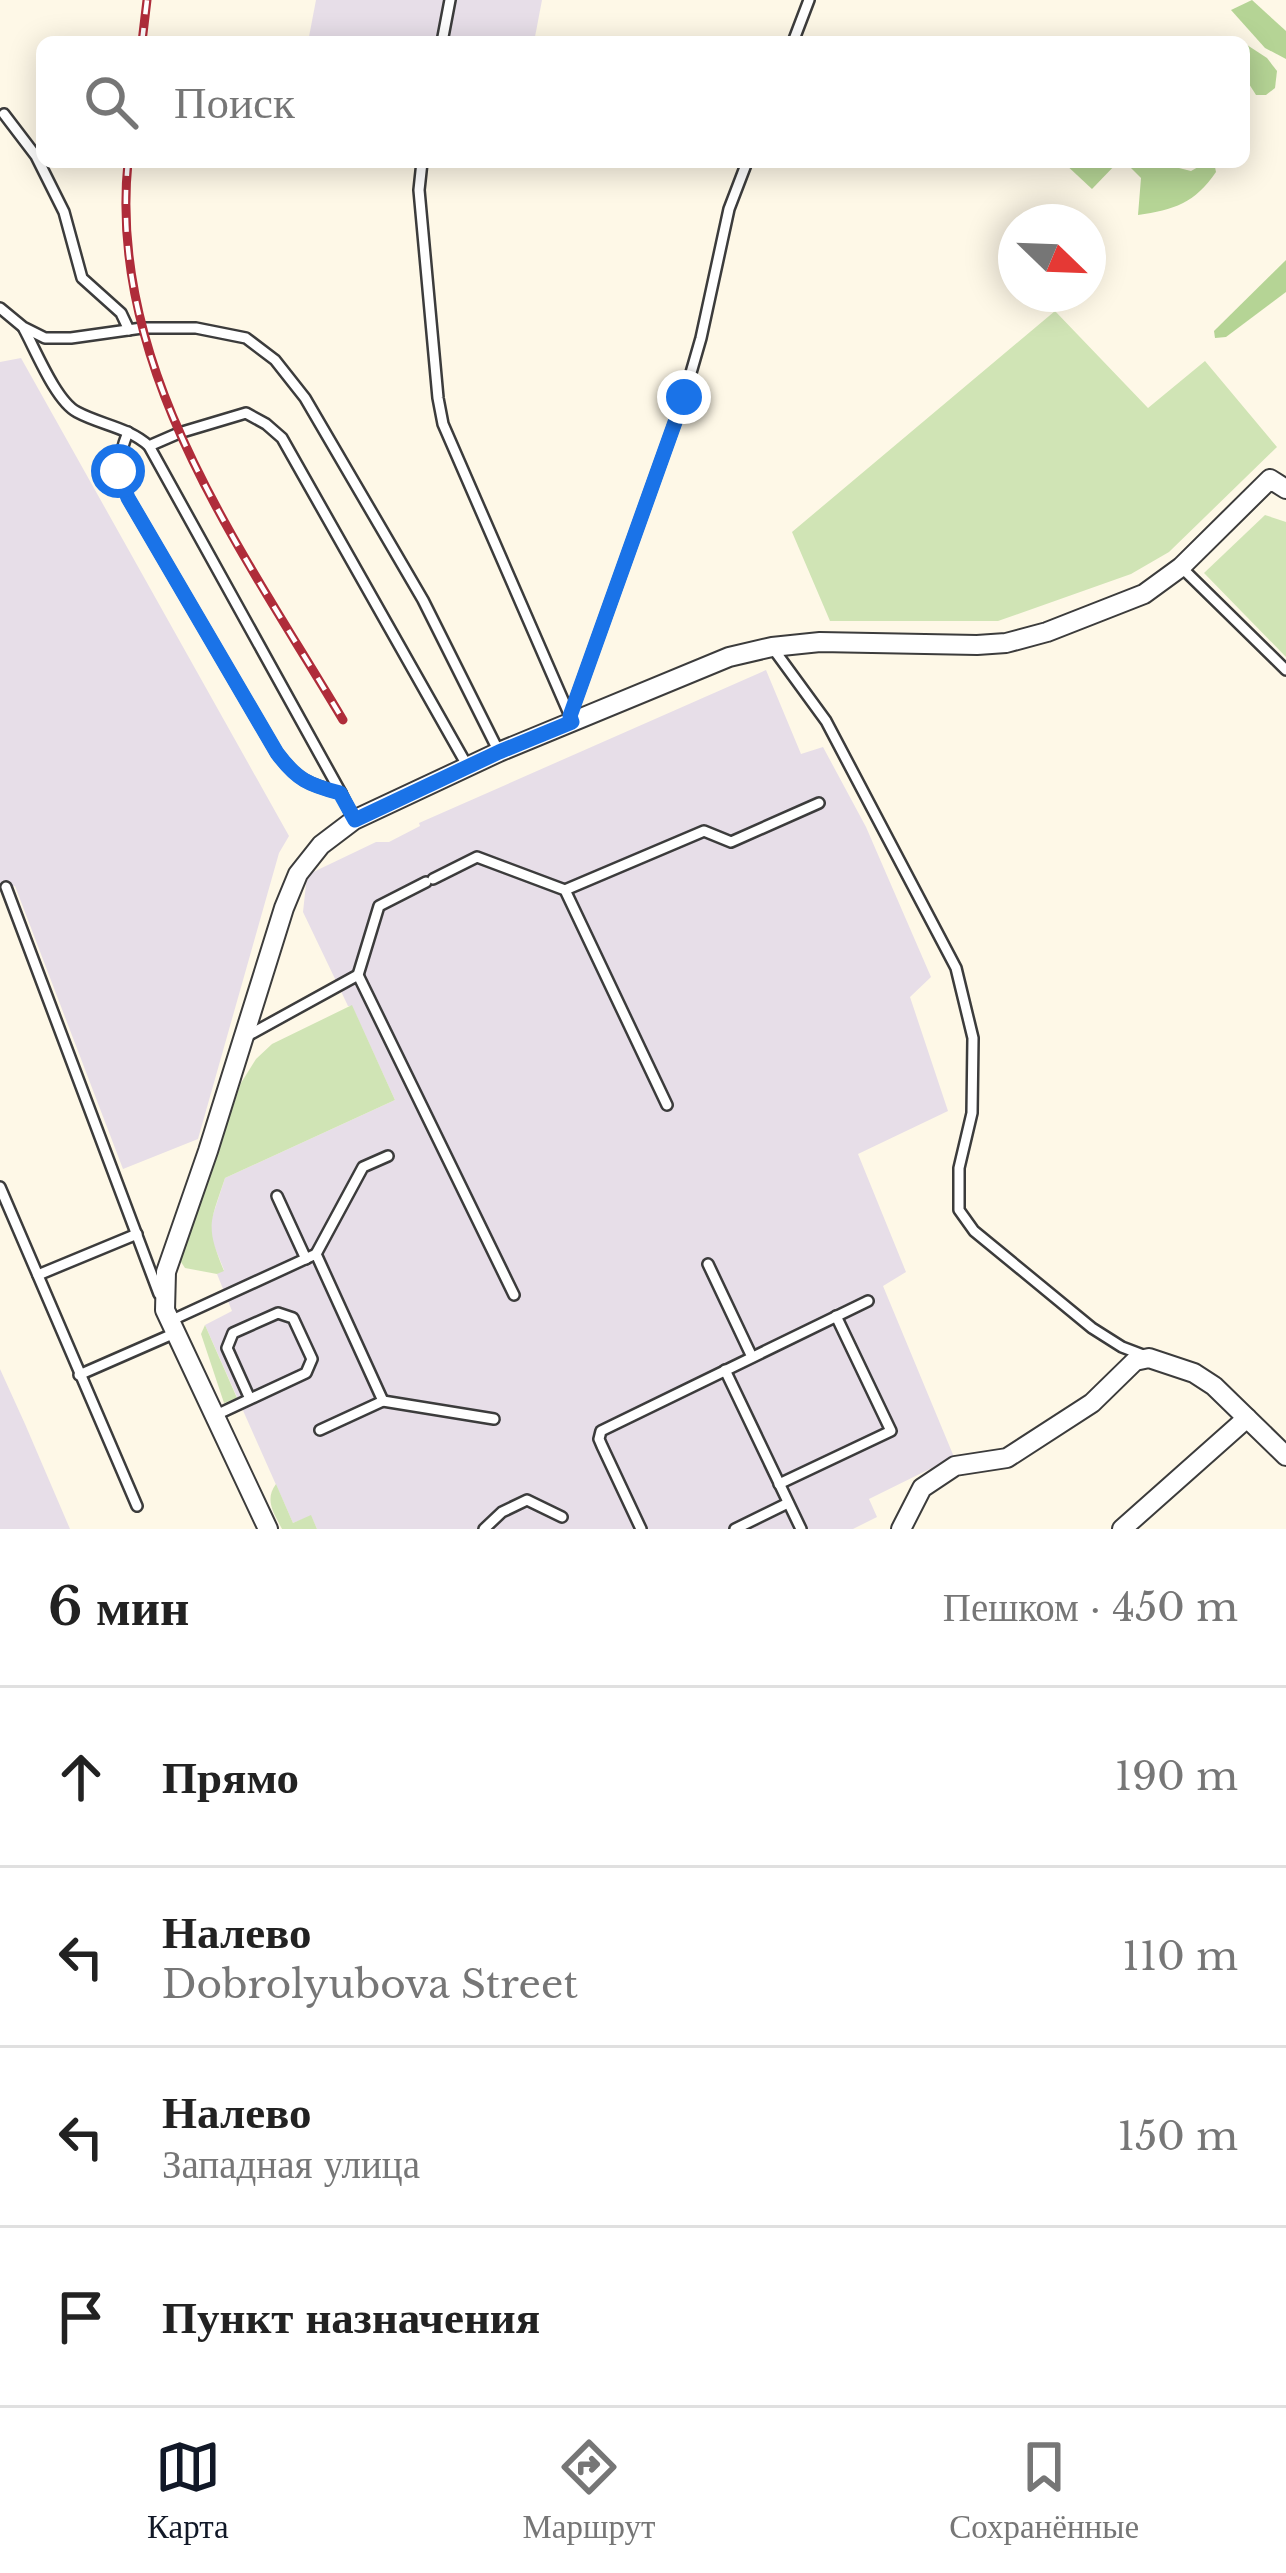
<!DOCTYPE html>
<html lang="ru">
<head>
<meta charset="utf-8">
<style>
	:root { --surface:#fff; --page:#f2f2f2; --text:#222; --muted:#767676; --line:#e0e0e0; --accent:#111827 }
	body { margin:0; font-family:"Libre Baskerville",serif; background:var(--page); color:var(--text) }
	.compass { position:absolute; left:998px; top:204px; width:108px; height:108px; border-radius:50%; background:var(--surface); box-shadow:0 6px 30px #0003; rotate:113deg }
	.stop { position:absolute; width:36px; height:36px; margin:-27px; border:9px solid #1a73e8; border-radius:50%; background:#fff }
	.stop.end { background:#1a73e8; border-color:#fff; box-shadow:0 3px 12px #0008 }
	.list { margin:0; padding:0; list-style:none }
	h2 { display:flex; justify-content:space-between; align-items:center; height:156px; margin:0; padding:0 48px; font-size:51px }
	h2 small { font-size:39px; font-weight:400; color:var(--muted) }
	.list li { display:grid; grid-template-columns:78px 1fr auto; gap:36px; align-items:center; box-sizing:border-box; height:180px; padding:0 48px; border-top:3px solid var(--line) }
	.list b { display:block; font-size:45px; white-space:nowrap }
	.list p { margin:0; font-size:39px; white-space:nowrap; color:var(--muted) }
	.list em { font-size:39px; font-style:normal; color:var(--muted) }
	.icon { flex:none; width:66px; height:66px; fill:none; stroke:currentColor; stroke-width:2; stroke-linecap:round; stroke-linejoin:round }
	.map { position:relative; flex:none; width:1286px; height:1529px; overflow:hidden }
	.search { position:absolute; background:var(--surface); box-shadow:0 6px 30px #0003; left:36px; right:36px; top:36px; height:132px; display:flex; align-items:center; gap:30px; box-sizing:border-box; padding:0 42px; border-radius:18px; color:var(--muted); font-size:45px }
	.sheet { height:876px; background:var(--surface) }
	nav { display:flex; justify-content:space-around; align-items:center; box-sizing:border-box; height:168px; border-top:3px solid var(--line); background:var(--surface); font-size:33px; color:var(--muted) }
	nav a { display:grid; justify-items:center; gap:6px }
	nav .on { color:var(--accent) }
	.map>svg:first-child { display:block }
</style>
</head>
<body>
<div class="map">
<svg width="1286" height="1529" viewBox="0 0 1286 1529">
	<rect width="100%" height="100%" fill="#fef8e7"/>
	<g fill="#e7dee8">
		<path d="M316 0H542L534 42H308Z"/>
		<path d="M21 358 289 836 279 853 198 1139 123 1169 15 886 0 889V362Z"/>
		<path d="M766 670 801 754 823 747 866 827 931 977 910 997 948 1111 858 1154 906 1272 883 1286 954 1457 869 1499 877 1517 853 1529H317L311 1516 293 1523 205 1325 232 1311 217 1274 224 1270 211 1238 210 1224 225 1178 395 1100 352 1006H348L303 912 307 875 376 842H389L420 826 419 823Z"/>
		<path d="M0 1369 25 1424 70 1529H0Z"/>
	</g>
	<g fill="#d0e4b5">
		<path d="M1055 311 1148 408 1205 361 1277 447 1169 552 1131 574 998 621H830L792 532Z"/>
		<path d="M1265 515 1286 522V657L1204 573Z"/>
		<path d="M352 1005 395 1100 225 1178C210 1224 205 1225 224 1271L217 1274 185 1268 181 1262 182 1255 241 1083 256 1059 272 1044Z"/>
		<path d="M205 1325 237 1398 224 1403 201 1334Z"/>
		<path d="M276 1484 293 1523 311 1515 317 1529H282C274 1513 264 1500 276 1484Z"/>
	</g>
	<g fill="#b5d495">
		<path d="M1252 0 1286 31V59L1265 48 1231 10Z"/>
		<path d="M1244 43 1267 58 1277 71 1275 88 1266 95H1256L1244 76Z"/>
		<path d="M1063 162H1118L1092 189Z"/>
		<path d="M1125 162H1178L1179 168 1191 171 1207 162H1214L1216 172C1195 203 1174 210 1138 215L1141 178Z"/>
		<path d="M1286 260V292L1226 337 1215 338 1214 331Z"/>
	</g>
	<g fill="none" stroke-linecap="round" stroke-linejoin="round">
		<defs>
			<g id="service">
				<path d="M442 42 450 0"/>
				<path d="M793 42 809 0"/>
				<path d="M4 114 36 156 64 212 82 278 121 313 129 330"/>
				<path d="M422 162 419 190 438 398 443 424 570 716"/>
				<path d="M0 308 23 327 45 338H71L142 328H196L246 338 275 360 305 398 423 600 499 752"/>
				<path d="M24 329C36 351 56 401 77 412 101 425 128 427 149 446L341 793"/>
				<path d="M128 432C117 460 117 470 128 498L277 753C297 780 309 785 341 793L354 820"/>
				<path d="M149 446 179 433 246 413 266 424 282 438 468 767"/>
				<path d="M1181 567 1286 670"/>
				<path d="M772 647 826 721 956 968 973 1038 972 1113 959 1168V1210L974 1231 1092 1328 1122 1347 1143 1355"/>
				<path d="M572 722 570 716 684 397 701 338 729 209 747 162"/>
				<path d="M433 879 477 857 565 890 667 1105"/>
				<path d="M6 887 159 1294"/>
				<path d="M565 890 704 831 731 842 819 803"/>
				<path d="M358 975 379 906 426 882"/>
				<path d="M249 1035 358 975 514 1295"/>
				<path d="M0 1187 137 1506"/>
				<path d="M277 1196 306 1259"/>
				<path d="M316 1254 363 1167 388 1156"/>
				<path d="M708 1264 752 1357"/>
				<path d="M38 1275 137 1234"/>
				<path d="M170 1321 316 1254 383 1401 320 1430"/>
				<path d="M725 1370 801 1529"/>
				<path d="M79 1375 175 1333"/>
				<path d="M383 1401 494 1419"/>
				<path d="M216 1415 306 1373 312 1359 293 1318 278 1313 233 1333 227 1348 250 1399"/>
				<path d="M779 1484 891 1431 836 1316"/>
				<path d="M484 1529 502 1512 527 1500 562 1517"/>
				<path d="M641 1529 602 1446 599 1439 601 1431 868 1301"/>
				<path d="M735 1529 788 1503"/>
			</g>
			<g id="minor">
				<path d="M268 1529 165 1310 166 1272 208 1151 284 908 298 874 321 845 354 820 499 752 729 657 772 647 820 642 977 645 1006 643 1047 632 1144 594 1181 567 1270 479 1286 489"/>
				<path d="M901 1529 922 1488 955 1466 1007 1458 1092 1403 1135 1361 1149 1358 1194 1373 1214 1386 1286 1456"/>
				<path d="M1122 1529 1247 1418"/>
			</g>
		</defs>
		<use href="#service" stroke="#3c3c3c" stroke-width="14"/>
		<use href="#minor" stroke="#3c3c3c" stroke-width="22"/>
		<use href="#service" stroke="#fff" stroke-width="9"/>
		<use href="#minor" stroke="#fff" stroke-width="18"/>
		<defs>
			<g id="rail">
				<path d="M142 42 147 0"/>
				<path d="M128 162C107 369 243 551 343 720"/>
			</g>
		</defs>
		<use href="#rail" stroke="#af2c3a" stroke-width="9"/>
		<use href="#rail" stroke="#fff" stroke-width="4.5" stroke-dasharray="14" stroke-linecap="butt"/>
	</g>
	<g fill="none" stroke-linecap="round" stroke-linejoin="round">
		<path stroke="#1a73e8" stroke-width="15" d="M118 471 128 498 277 753C297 780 309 785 340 793L355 820 499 752 572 722 570 716 684 397"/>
	</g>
</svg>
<svg class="compass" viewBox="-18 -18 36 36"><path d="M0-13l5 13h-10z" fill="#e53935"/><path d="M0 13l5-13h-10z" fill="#767676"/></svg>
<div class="stop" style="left:118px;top:471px"></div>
<div class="stop end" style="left:684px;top:397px"></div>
<div class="search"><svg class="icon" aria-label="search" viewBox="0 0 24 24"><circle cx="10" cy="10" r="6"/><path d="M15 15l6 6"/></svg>Поиск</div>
</div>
<section class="sheet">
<h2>6 мин<small>Пешком · 450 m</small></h2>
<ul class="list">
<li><svg class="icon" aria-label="ahead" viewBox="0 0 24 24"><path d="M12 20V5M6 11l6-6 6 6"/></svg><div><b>Прямо</b></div><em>190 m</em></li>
<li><svg class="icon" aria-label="left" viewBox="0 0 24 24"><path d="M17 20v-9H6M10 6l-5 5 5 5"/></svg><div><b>Налево</b><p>Dobrolyubova Street</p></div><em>110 m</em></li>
<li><svg class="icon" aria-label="left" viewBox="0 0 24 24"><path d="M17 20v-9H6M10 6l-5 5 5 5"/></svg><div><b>Налево</b><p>Западная улица</p></div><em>150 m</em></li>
<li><svg class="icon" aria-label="arrive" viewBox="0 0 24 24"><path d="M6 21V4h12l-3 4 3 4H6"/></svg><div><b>Пункт назначения</b></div></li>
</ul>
</section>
<nav>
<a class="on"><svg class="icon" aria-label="map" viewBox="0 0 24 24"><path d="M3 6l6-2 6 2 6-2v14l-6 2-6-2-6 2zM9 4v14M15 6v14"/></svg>Карта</a>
<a><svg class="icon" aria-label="directions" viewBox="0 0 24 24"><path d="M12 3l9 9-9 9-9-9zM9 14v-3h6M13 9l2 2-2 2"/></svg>Маршрут</a>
<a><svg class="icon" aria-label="saved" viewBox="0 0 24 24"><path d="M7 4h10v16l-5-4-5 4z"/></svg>Сохранённые</a>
</nav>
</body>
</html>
